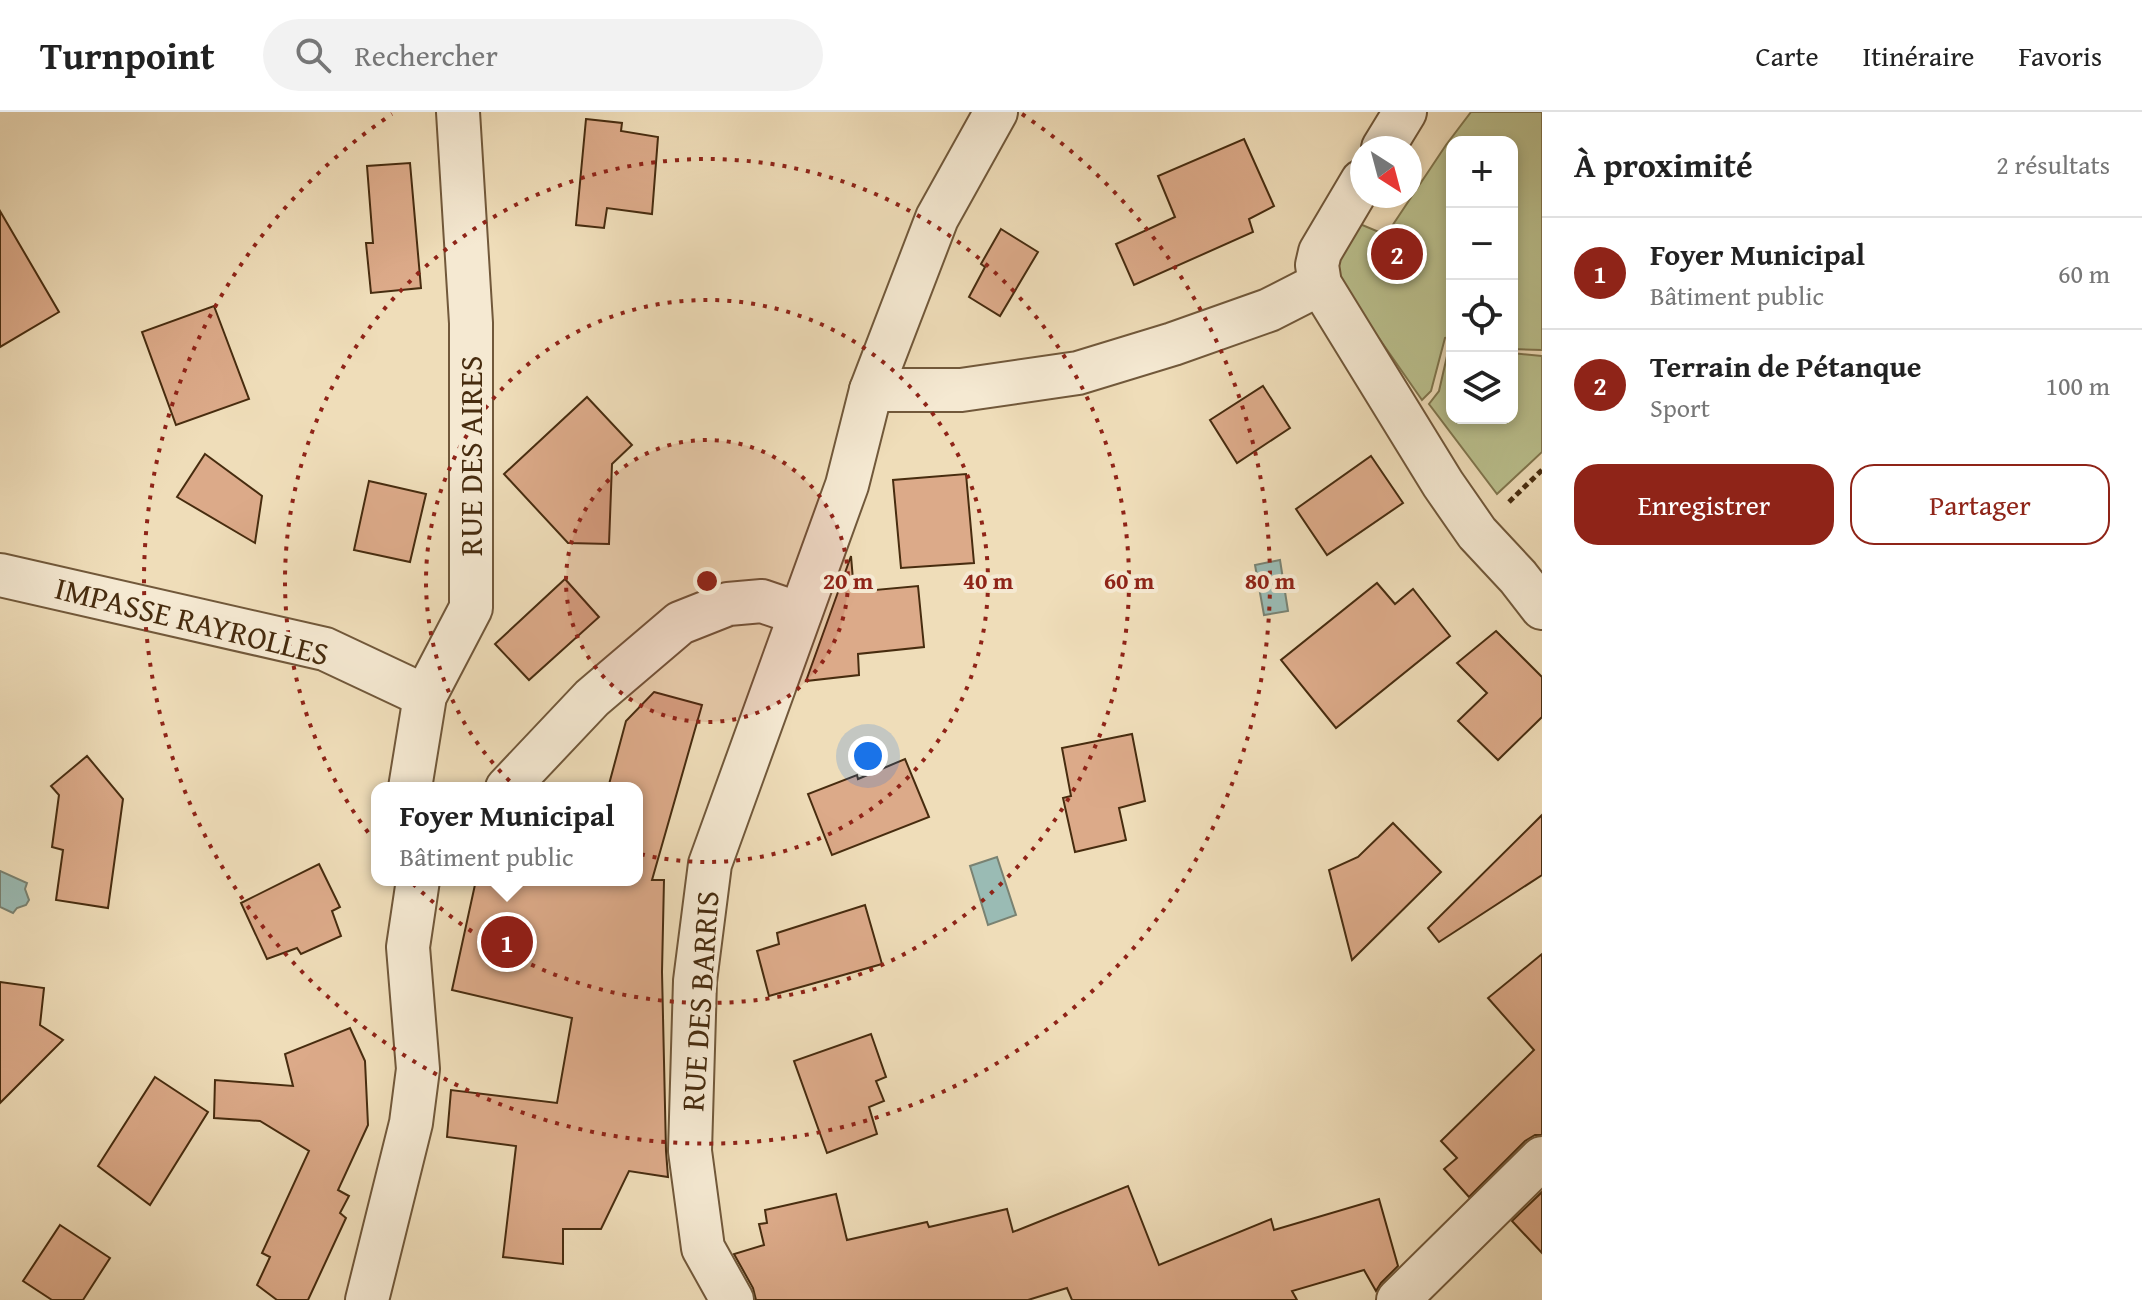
<!DOCTYPE html>
<html lang="fr">
<head>
<meta charset="utf-8">
<style>
	:root { --surface:#fff; --page:#f2f2f2; --text:#222; --muted:#767676; --line:#e0e0e0; --accent:#8f2418 }
	body { margin:0; font-family:"Gentium Book Plus",serif; background:var(--page); color:var(--text) }
	.controls { position:absolute; right:24px; top:24px; display:grid; overflow:hidden; border-radius:16px; box-shadow:0 4px 12px #0003 }
	.controls button { width:72px; height:72px; display:grid; place-items:center; padding:0; border:0; border-bottom:2px solid var(--line); background:var(--surface); color:var(--text); font:40px sans-serif }
	.compass { position:absolute; left:1350px; top:24px; width:72px; height:72px; border-radius:50%; background:var(--surface); box-shadow:0 4px 12px #0003; rotate:144deg }
	.you { position:absolute; left:868px; top:644px; width:28px; height:28px; margin:-20px; border:6px solid #fff; border-radius:50%; background:#1a73e8; box-shadow:0 0 0 12px #1a73e833 }
	.badge { display:grid; place-items:center; width:52px; height:52px; border-radius:50%; background:var(--accent); color:#fff; font-size:26px; font-weight:700 }
	.pin { position:absolute; translate:-50% -50%; border:4px solid #fff; box-shadow:0 2px 8px #0006 }
	.popup { position:absolute; left:371px; top:670px; width:272px; height:104px; box-sizing:border-box; display:grid; place-content:center; border-radius:16px; background:var(--surface); filter:drop-shadow(0 2px 6px #0005); font-size:26px; white-space:nowrap; color:var(--muted) }
	.popup b { font-size:30px; color:var(--text) }
	.popup::after { content:''; position:absolute; left:50%; top:100%; margin-left:-16px; border:16px solid transparent; border-top-color:var(--surface) }
	.list { margin:0; padding:0; list-style:none }
	h2 { display:flex; justify-content:space-between; align-items:center; height:104px; margin:0; padding:0 32px; font-size:34px }
	h2 small { font-size:26px; font-weight:400; color:var(--muted) }
	.list li { display:grid; grid-template-columns:52px 1fr auto; gap:24px; align-items:center; box-sizing:border-box; height:112px; padding:0 32px; border-top:2px solid var(--line) }
	.list b { display:block; font-size:30px; white-space:nowrap }
	.list p { margin:0; font-size:26px; white-space:nowrap; color:var(--muted) }
	.list em { font-size:26px; font-style:normal; color:var(--muted) }
	.actions { display:flex; gap:16px; padding:24px 32px }
	.actions a { flex:1; padding:18px 0; border:2px solid var(--accent); border-radius:24px; text-align:center; font-size:28px; color:var(--accent) }
	.actions .main { background:var(--accent); color:#fff }
	.icon { flex:none; width:44px; height:44px; fill:none; stroke:currentColor; stroke-width:2; stroke-linecap:round; stroke-linejoin:round }
	.map { position:relative; flex:none; width:1542px; height:1188px; overflow:hidden }
	header { display:flex; align-items:center; gap:48px; box-sizing:border-box; height:112px; padding:0 40px; background:var(--surface); border-bottom:2px solid var(--line) }
	header strong { font-size:38px }
	nav { display:flex; gap:44px; margin-inline-start:auto; font-size:28px }
	.search { width:560px; height:72px; background:var(--page); display:flex; align-items:center; gap:20px; box-sizing:border-box; padding:0 28px; border-radius:44px; color:var(--muted); font-size:30px }
	main { display:flex }
	aside { flex:1; background:var(--surface) }
	.map>svg:first-child { display:block }
</style>
</head>
<body>
<header>
<strong>Turnpoint</strong>
<div class="search"><svg class="icon" aria-label="search" viewBox="0 0 24 24"><circle cx="10" cy="10" r="6"/><path d="M15 15l6 6"/></svg>Rechercher</div>
<nav><a>Carte</a><a>Itinéraire</a><a>Favoris</a></nav>
</header>
<main>
<div class="map">
<svg width="1542" height="1188" viewBox="0 0 1542 1188">
	<rect width="100%" height="100%" fill="#efddb9"/>
	<filter id="stains"><feTurbulence type="fractalNoise" baseFrequency=".0025" numOctaves="4"/><feColorMatrix values="0 0 0 0 .2 0 0 0 0 .09 0 0 0 0 .02 0 0 0 .5 -.17"/></filter>
	<radialGradient id="worn" r=".72"><stop offset=".6" stop-color="#630" stop-opacity="0"/><stop offset="1" stop-color="#630" stop-opacity=".3"/></radialGradient>
	<g fill="#bac08e" stroke="#80764e" stroke-width="2">
		<path d="M1471 0H1542V238L1512 237V30H1452V225L1445 226 1431 279 1422 288 1332 159 1360 112 1386 123 1446 33Z"/>
		<path d="M1450 231H1452V306H1512V241L1542 244V340L1497 382 1429 292 1439 279Z"/>
	</g>
	<g fill="#9abbb4" stroke="#798272" stroke-width="2">
		<path d="M1280 448 1288 499 1264 503 1255 453Z"/>
		<path d="M997 745 1016 803 988 813 970 754Z"/>
		<path d="M0 759 27 771 25 777 29 788 26 793 17 796 13 801 0 795Z"/>
	</g>
	<g fill="#dcaa89" stroke="#472c0f" stroke-width="2">
		<path d="M586 7 622 11 621 19 658 25 652 102 607 96 604 116 576 113Z"/>
		<path d="M1244 27 1274 94 1249 107 1253 120 1134 173 1116 132 1175 105 1158 64Z"/>
		<path d="M410 51 421 176 371 181 366 131H373L367 54Z"/>
		<path d="M0 99 59 200 0 235Z"/>
		<path d="M1001 117 1038 140 1000 204 969 185 985 155 981 152Z"/>
		<path d="M214 194 249 287 176 313 142 220Z"/>
		<path d="M1263 274 1290 316 1237 351 1210 308Z"/>
		<path d="M587 285 632 333 612 352 609 432 568 431 504 362Z"/>
		<path d="M205 342 262 384 255 431 177 385Z"/>
		<path d="M1371 344 1403 391 1327 443 1296 397Z"/>
		<path d="M966 362 974 451 901 456 893 368Z"/>
		<path d="M369 369 426 382 410 450 354 438Z"/>
		<path d="M851 444 854 480 918 474 924 535 858 542 859 563 806 569Z"/>
		<path d="M565 467 599 505 529 568 495 532Z"/>
		<path d="M1377 471 1395 492 1413 477 1450 524 1336 616 1281 548Z"/>
		<path d="M1496 519 1542 565V605L1498 648 1458 609 1487 581 1457 551Z"/>
		<path d="M654 580 702 593 652 768H664L662 860 666 1039 668 1065 629 1059 601 1117H563V1152L503 1145 516 1034 447 1025 451 978 557 991 572 906 452 878 476 768H578L623 773 625 768H637V676H608L626 609Z"/>
		<path d="M1132 622 1145 689 1119 696 1126 728 1075 740 1063 686 1071 684 1062 636Z"/>
		<path d="M87 644 123 687 108 796 56 788 63 738 52 735 59 683 51 674Z"/>
		<path d="M905 647 929 705 832 743 808 682 857 663 858 667Z"/>
		<path d="M1542 703V763L1439 830 1428 816Z"/>
		<path d="M1393 711 1441 760 1352 848 1329 758 1358 745Z"/>
		<path d="M319 752 340 795 332 799 341 824 301 842 297 836 267 847 241 791Z"/>
		<path d="M865 793 882 852 769 884 757 839 779 832 777 821Z"/>
		<path d="M1542 842V1023H1535L1525 1029 1469 1085 1444 1057 1457 1046 1441 1029 1534 938 1488 886Z"/>
		<path d="M0 870 44 876 40 913 63 928 0 991Z"/>
		<path d="M350 916 365 949 368 1013 338 1078 349 1084 340 1101 346 1106 308 1188H277L257 1173 270 1145 262 1141 309 1039 260 1009 214 1006 215 968 293 974 285 942Z"/>
		<path d="M871 922 886 965 876 969 884 989 869 995 877 1022 827 1041 794 949Z"/>
		<path d="M155 965 208 1000 150 1093 98 1054Z"/>
		<path d="M1128 1074 1159 1153 1271 1107 1274 1118 1379 1087 1398 1154 1381 1171 1376 1179 1364 1158 1292 1179 1297 1188H1072L1067 1176 1028 1188H756L753 1176 734 1142 764 1133 759 1112 767 1111 765 1098 836 1082 847 1128 927 1110 929 1115 1007 1097 1013 1120Z"/>
		<path d="M1542 1080V1141L1512 1109Z"/>
		<path d="M60 1113 110 1146 83 1188H52L23 1169Z"/>
	</g>
	<g fill="none" stroke-linecap="round" stroke-linejoin="round">
		<defs>
			<g id="minor">
				<path d="M1383 36 1405 0"/>
				<path d="M1362 69 1320 140 1317 153 1320 172 1443 372 1477 421 1518 465 1542 496"/>
				<path d="M871 278H961L1078 261 1173 232 1269 198 1320 172"/>
				<path d="M0 463 325 537 425 584"/>
				<path d="M410 676 425 584 471 496V211L458 0"/>
				<path d="M507 676 592 586 680 511 728 492 762 489 800 502"/>
				<path d="M367 1188 411 1011 418 957 408 835 418 768"/>
				<path d="M732 1188 703 1136 690 1039 695 869 710 752 847 373 871 278 937 106 996 0"/>
				<path d="M1398 1188 1542 1046"/>
			</g>
		</defs>
		<use href="#minor" stroke="#71583a" stroke-width="46"/>
		<path stroke="#472c0f" stroke-width="5" stroke-dasharray="6 4" stroke-linecap="butt" d="M1509 390 1542 358"/>
		<use href="#minor" stroke="#f5e9d2" stroke-width="42"/>
	</g>
	<circle cx="707" cy="469" r="141" fill="#8f2418" fill-opacity=".12"/>
	<g fill="none" stroke="#8f2418" stroke-width="4" stroke-dasharray="4 8">
		<circle cx="707" cy="469" r="141"/>
		<circle cx="707" cy="469" r="281"/>
		<circle cx="707" cy="469" r="422"/>
		<path d="M1022 2A563 563 0 1 1 392 2"/>
	</g>
	<g text-anchor="middle" stroke-width="8" stroke-linejoin="round" paint-order="stroke">
		<g font-size="32" fill="#472c0f" stroke="#f5e9d2">
			<text transform="translate(471 344) rotate(-90)" y="11">RUE DES AIRES</text>
			<text transform="translate(192 509) rotate(14)" y="11">IMPASSE RAYROLLES</text>
			<text transform="translate(700 889) rotate(-86)" y="11">RUE DES BARRIS</text>
		</g>
	</g>
	<circle cx="707" cy="469" r="12" fill="#8f2418" stroke="#f5e9d2" stroke-width="4"/>
	<g font-size="24" text-anchor="middle" font-weight="bold" fill="#8f2418" stroke="#f5e9d2" stroke-width="8" stroke-linejoin="round" paint-order="stroke">
		<text x="848" y="477">20 m</text>
		<text x="988" y="477">40 m</text>
		<text x="1129" y="477">60 m</text>
		<text x="1270" y="477">80 m</text>
	</g>
	<rect width="100%" height="100%" filter="url(#stains)"/>
	<rect width="100%" height="100%" fill="url(#worn)"/>
</svg>
<div class="controls">
<button>+</button>
<button>−</button>
<button><svg class="icon" aria-label="locate" viewBox="0 0 24 24"><circle cx="12" cy="12" r="6"/><path d="M12 2v4M12 18v4M2 12h4M18 12h4"/></svg></button>
<button><svg class="icon" aria-label="layers" viewBox="0 0 24 24"><path d="M12 4l9 5-9 5-9-5zM3 14l9 5 9-5"/></svg></button>
</div>
<svg class="compass" viewBox="-18 -18 36 36"><path d="M0-13l5 13h-10z" fill="#e53935"/><path d="M0 13l5-13h-10z" fill="#767676"/></svg>
<div class="you"></div>
<div class="pin badge" style="left:507px;top:830px">1</div>
<div class="popup"><b>Foyer Municipal</b>Bâtiment public</div>
<div class="pin badge" style="left:1397px;top:142px">2</div>
</div>
<aside>
<h2>À proximité<small>2 résultats</small></h2>
<ul class="list">
<li><span class="badge">1</span><div><b>Foyer Municipal</b><p>Bâtiment public</p></div><em>60 m</em></li>
<li><span class="badge">2</span><div><b>Terrain de Pétanque</b><p>Sport</p></div><em>100 m</em></li>
</ul>
<div class="actions"><a class="main">Enregistrer</a><a>Partager</a></div>
</aside>
</main>
</body>
</html>
